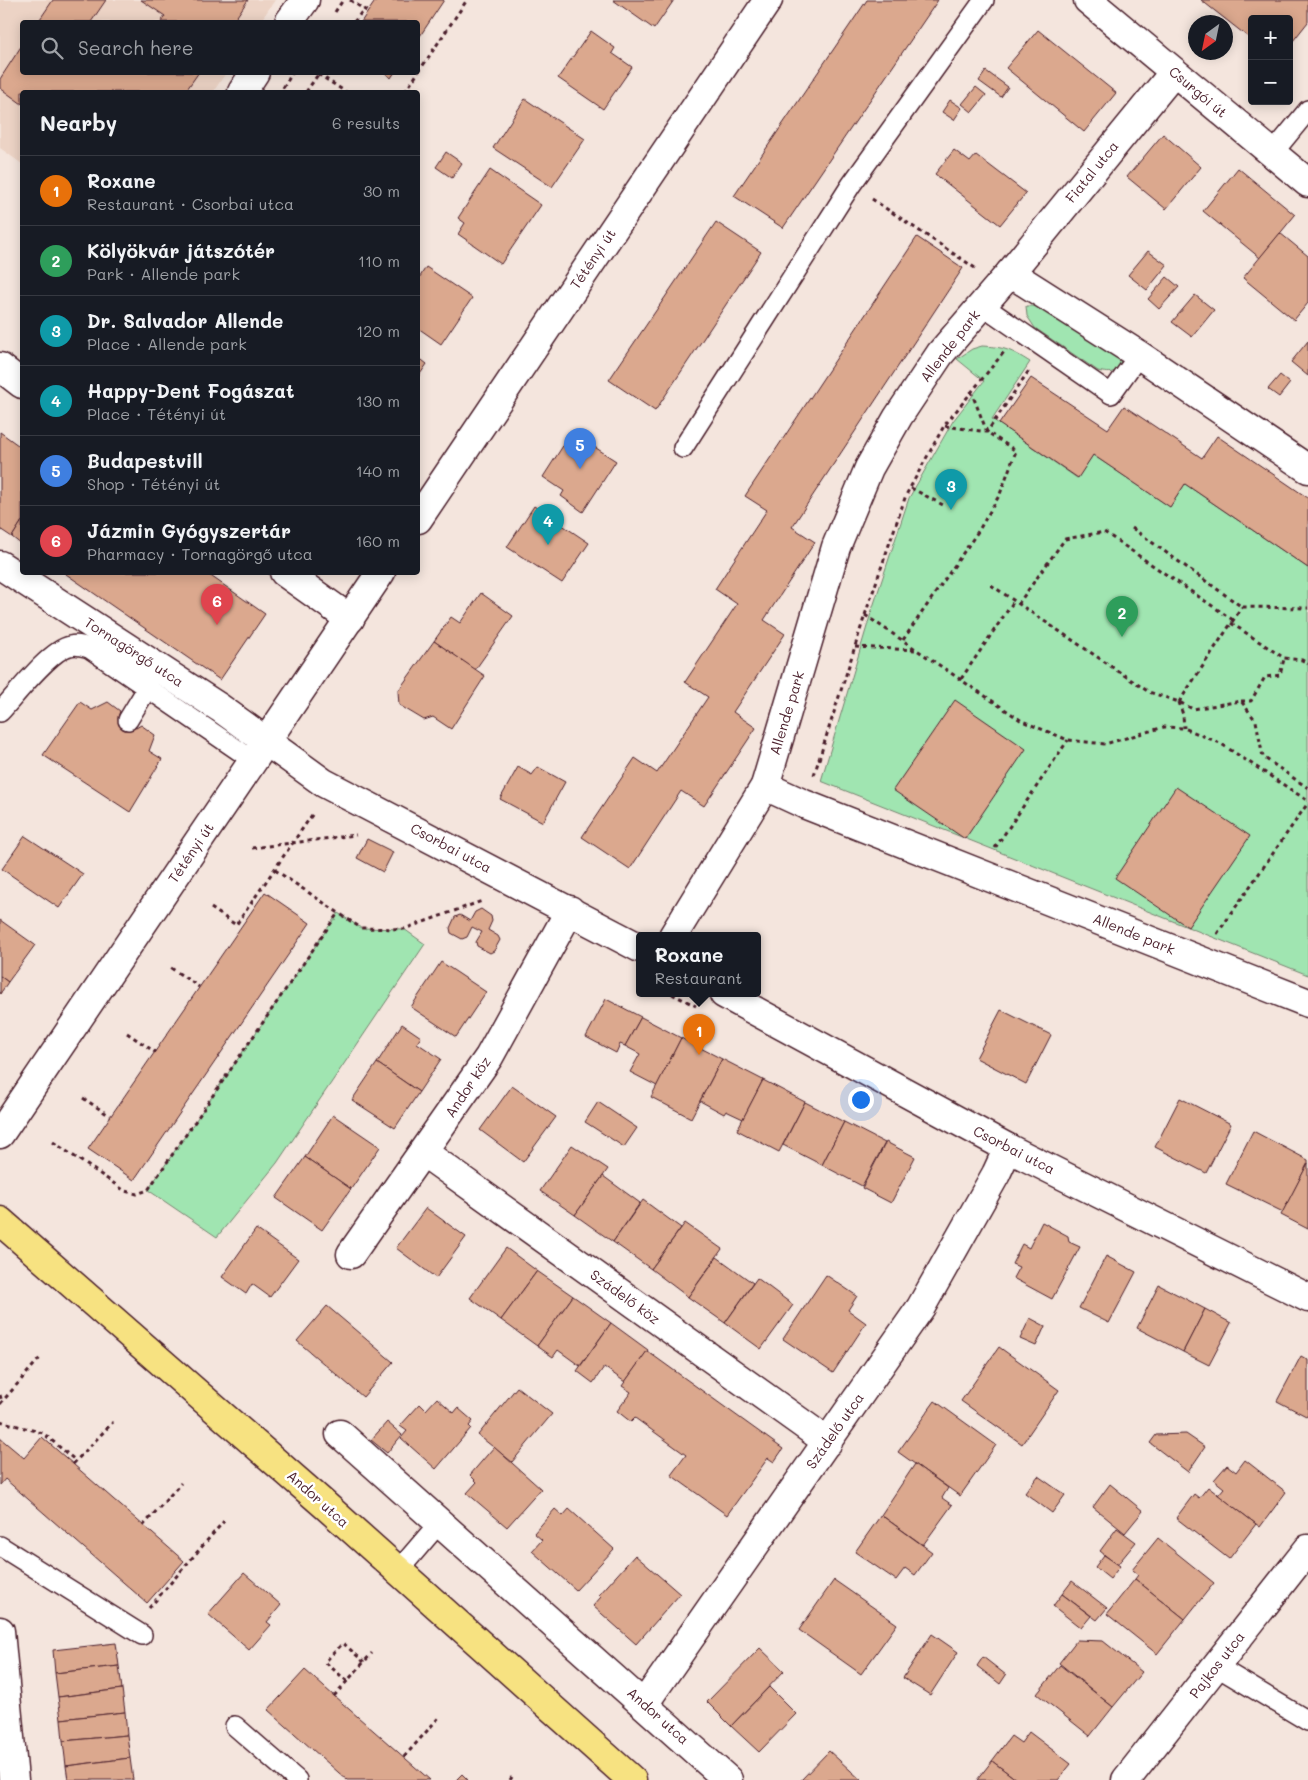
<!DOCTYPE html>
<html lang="en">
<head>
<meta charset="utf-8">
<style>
	:root { --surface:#171b24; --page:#20242c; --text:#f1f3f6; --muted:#9ea1a6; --line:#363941; --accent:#c8321e }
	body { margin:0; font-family:Mali,sans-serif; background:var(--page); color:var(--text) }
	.controls { position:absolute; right:15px; top:15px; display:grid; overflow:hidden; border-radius:5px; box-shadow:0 2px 12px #0003 }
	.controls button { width:45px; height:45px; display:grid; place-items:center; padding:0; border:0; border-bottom:1px solid var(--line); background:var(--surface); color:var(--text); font:25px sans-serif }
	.compass { position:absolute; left:1188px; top:15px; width:45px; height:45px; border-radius:50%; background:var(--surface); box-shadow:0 2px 12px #0003; rotate:213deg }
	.you { position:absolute; left:860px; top:1099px; width:18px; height:18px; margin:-12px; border:4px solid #fff; border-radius:50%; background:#1a73e8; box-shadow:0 0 0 8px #1a73e833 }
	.badge { display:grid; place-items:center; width:32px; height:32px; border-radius:50%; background:var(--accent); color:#fff; font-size:16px; font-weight:700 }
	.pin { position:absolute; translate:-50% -41px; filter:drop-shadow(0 1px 2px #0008) }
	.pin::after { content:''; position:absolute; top:26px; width:18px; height:15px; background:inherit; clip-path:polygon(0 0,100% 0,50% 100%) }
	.popup { position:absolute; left:636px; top:932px; width:125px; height:65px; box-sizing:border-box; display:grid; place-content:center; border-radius:5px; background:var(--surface); filter:drop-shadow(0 1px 4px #0005); font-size:16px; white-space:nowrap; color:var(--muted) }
	.popup b { font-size:19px; color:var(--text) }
	.popup::after { content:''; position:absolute; left:50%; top:100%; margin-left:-10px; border:10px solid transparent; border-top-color:var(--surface) }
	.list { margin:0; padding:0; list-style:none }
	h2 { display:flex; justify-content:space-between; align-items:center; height:65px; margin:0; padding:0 20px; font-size:21px }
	h2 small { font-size:16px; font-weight:400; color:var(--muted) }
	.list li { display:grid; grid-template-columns:32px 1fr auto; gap:15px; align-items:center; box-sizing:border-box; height:70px; padding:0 20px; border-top:1px solid var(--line) }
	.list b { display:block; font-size:19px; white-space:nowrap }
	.list p { margin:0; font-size:16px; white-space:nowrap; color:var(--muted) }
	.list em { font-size:16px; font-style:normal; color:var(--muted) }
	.icon { flex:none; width:28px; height:28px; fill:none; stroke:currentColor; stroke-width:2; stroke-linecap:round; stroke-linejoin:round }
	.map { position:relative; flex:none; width:1308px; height:1780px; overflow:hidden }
	.search { position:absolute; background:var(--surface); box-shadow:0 2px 12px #0003; left:20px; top:20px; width:400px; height:55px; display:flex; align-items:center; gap:12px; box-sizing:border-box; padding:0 18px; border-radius:5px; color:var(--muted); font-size:19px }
	.panel { position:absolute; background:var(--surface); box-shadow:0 2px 12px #0003; left:20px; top:90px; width:400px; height:485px; border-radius:5px }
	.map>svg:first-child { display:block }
</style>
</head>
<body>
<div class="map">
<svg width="1308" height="1780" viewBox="0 0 1308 1780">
	<rect width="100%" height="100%" fill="#f4e5dd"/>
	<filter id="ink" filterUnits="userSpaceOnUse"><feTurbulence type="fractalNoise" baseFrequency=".02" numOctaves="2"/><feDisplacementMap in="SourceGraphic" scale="10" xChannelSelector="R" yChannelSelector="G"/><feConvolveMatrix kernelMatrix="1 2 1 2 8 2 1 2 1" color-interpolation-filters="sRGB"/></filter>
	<g filter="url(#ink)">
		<path fill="#ecd3c5" d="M0 0H275L260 22H22V72L226 73 213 92H22V164L0 148Z"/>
		<g fill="#a0e5b1" stroke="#75826e">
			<path d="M1026 306H1038L1121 359C1119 374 1110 374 1098 371L1035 328 1027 316Z"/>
			<path d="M982 346C1005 347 1011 350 1030 362L992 419 1077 478 1093 455 1170 507 1185 484 1308 568V975L821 781 871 613 909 498 953 421 984 381 957 359 972 349Z"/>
			<path d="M338 913 361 928 404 929 425 944 277 1163 217 1237 148 1190Z"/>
		</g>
		<g fill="#dba88e" stroke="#4a1f2b">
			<path d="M53 0H106L91 22H38Z"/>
			<path d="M141 0H248L233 22H161L165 16Z"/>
			<path d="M376 0H444L418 39V22H361Z"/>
			<path d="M613 0H674L654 29Z"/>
			<path d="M867 0H938L783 228 734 196Z"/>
			<path d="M1201 0H1308V22L1289 46V19H1252V40Z"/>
			<path d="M1038 30 1116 93 1084 132 1006 68Z"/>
			<path d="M591 31 615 48 612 53 632 67 603 109 558 78Z"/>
			<path d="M22 45V72H199L185 92H22V104L0 88V79Z"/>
			<path d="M986 71 1008 87 1001 97 979 81Z"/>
			<path d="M384 72H395L391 78Z"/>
			<path d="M976 87 986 95 972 112 962 104Z"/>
			<path d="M525 99 585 139 552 187 493 148Z"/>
			<path d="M950 100 962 108 954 120 942 112Z"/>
			<path d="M1163 134 1201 167 1166 209 1127 177Z"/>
			<path d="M954 150 970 162 976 155 1026 193 1000 225 935 174Z"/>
			<path d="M446 152 462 163 452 178 436 167Z"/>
			<path d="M1238 168 1295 215 1260 258 1203 211Z"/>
			<path d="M490 170 541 205 501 264 458 234 465 223 458 218Z"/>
			<path d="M716 222 761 252 655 411 609 380Z"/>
			<path d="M1280 233 1308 256V303L1294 320 1243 278Z"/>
			<path d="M917 237 963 268 792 527 815 542 764 620 785 634 733 712 756 728 704 806 681 791 630 869 582 837 635 758 657 773 708 697 685 682 737 604 715 589 767 510 745 496Z"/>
			<path d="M1148 251 1167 265 1147 290 1128 275Z"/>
			<path d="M426 267 472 298 441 344 418 328V280Z"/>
			<path d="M1167 277 1179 287 1159 309 1148 299Z"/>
			<path d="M1195 295 1214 310 1192 337 1172 322Z"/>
			<path d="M1308 341V376L1291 362Z"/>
			<path d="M418 357 427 364 418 377Z"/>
			<path d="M1280 375 1290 383 1279 397 1268 389Z"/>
			<path d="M1031 378 1108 429 1124 406 1202 458 1217 436 1308 498V568L1185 484 1170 507 1093 455 1078 478 999 424Z"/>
			<path d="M0 432 22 448V521L12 537 0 529Z"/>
			<path d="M568 438 589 452 593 446 616 461 583 512 561 496 564 491 543 477Z"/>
			<path d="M534 506 589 543 562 583 507 547Z"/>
			<path d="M22 521V545L12 537Z"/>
			<path d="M63 572H205L265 614 220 680Z"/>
			<path d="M481 593 513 616 475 670 434 641 451 617 460 623Z"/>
			<path d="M434 641 485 676 451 729 433 717 424 720 399 705 398 691Z"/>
			<path d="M955 700 1026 749 965 839 893 790Z"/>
			<path d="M80 702 92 710 108 702 120 711 118 717 136 728 141 725 155 735 149 751 162 759 130 812 43 755Z"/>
			<path d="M518 767 532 775 538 767 565 782 543 822 500 799Z"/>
			<path d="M1176 787 1250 836 1188 927 1115 878Z"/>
			<path d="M25 836 83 874 59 908 2 869Z"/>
			<path d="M367 839 393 852 383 872 357 858Z"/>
			<path d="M265 892 310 923 134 1180 88 1149Z"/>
			<path d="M481 909 491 916 492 921 488 930 498 936 500 940 494 951 490 953 477 946 476 942 482 932 472 927 467 937 462 939 451 933 450 928 455 917 460 915 470 921 475 912Z"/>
			<path d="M0 920 35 945 8 982 0 976Z"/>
			<path d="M441 962 486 992 456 1037 411 1007Z"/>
			<path d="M0 976 8 982 0 994Z"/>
			<path d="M606 999 641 1017 625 1046 620 1044 616 1053 586 1037Z"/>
			<path d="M1001 1010 1051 1035 1026 1084 976 1058Z"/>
			<path d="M641 1017 681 1038 657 1086 630 1072 640 1054 625 1046Z"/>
			<path d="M402 1024 421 1037 417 1043 441 1059 419 1092 377 1063Z"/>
			<path d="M681 1038 722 1059 691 1118 651 1097Z"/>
			<path d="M722 1059 763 1080 743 1119 726 1111 724 1114 700 1101Z"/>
			<path d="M377 1063 419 1092 395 1128 352 1100Z"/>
			<path d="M763 1080 805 1102 779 1152 737 1130Z"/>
			<path d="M512 1086 556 1117 523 1162 480 1130Z"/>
			<path d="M1180 1098 1231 1124 1206 1173 1155 1147Z"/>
			<path d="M598 1102 637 1128 624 1147 585 1122Z"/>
			<path d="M805 1102 844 1122 822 1165 783 1145Z"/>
			<path d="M333 1115 380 1147 351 1189 305 1157Z"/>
			<path d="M844 1122 885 1143 862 1186 822 1165Z"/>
			<path d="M1253 1131 1308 1160V1163L1283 1212 1226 1184Z"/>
			<path d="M886 1142 915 1157 891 1203 862 1188Z"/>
			<path d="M572 1145 608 1169 575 1215 540 1191Z"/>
			<path d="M305 1157 351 1189 322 1230 276 1198Z"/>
			<path d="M1308 1163V1229L1281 1215Z"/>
			<path d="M603 1176 640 1203 613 1242 575 1215Z"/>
			<path d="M643 1200 681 1228 651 1269 613 1242Z"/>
			<path d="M426 1208 466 1237 436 1278 396 1248Z"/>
			<path d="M1042 1222 1068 1236 1069 1242 1080 1247 1052 1299 1013 1278 1019 1267 1012 1264 1022 1244 1029 1248Z"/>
			<path d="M685 1223 722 1249 688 1297 651 1269Z"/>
			<path d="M256 1229 298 1259 270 1297 252 1284 246 1294 222 1277Z"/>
			<path d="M506 1248 537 1271 501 1320 470 1298Z"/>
			<path d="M1106 1256 1136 1272 1109 1323 1079 1308Z"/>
			<path d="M717 1257 753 1283 725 1323 688 1297Z"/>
			<path d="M537 1271 573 1296 537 1346 501 1320Z"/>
			<path d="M826 1275 857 1296 848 1310 866 1323 833 1373 783 1339Z"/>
			<path d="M757 1278 793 1305 761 1349 725 1323Z"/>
			<path d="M1159 1285 1205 1309 1183 1352 1137 1328Z"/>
			<path d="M573 1296 611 1323 580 1366 558 1350 553 1357 537 1346Z"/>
			<path d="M327 1306 393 1362 363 1397 297 1341Z"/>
			<path d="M1205 1309 1231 1323 1209 1365 1183 1352Z"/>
			<path d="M1030 1318 1045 1326 1036 1346 1020 1339Z"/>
			<path d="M611 1323 648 1350 625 1382 604 1367 593 1383 577 1371Z"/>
			<path d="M999 1347 1059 1390 1022 1444 961 1401Z"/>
			<path d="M647 1351 783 1449 774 1462 768 1458 727 1515 671 1475 686 1455 635 1418 631 1422 617 1411 631 1392 622 1386Z"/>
			<path d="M1301 1356 1308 1360V1417L1277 1401Z"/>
			<path d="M517 1387 552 1414 512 1462 478 1435Z"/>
			<path d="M437 1398 454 1413 458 1408 473 1421 469 1426 471 1428 436 1469 401 1438 407 1431 400 1426 420 1404 426 1410Z"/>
			<path d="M935 1401 996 1445 960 1496 898 1452Z"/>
			<path d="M387 1422 402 1435 387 1453 371 1440Z"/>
			<path d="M1186 1434 1205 1447 1188 1472 1150 1443 1156 1435Z"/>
			<path d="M42 1437 184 1561 147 1603 5 1479 0 1485V1438L24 1458Z"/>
			<path d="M494 1447 541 1489 507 1527 467 1493 477 1482 470 1475Z"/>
			<path d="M1245 1460 1286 1492 1260 1527 1218 1495 1224 1488 1214 1480 1227 1465 1236 1472Z"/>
			<path d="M915 1464 948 1488 942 1498 952 1505 923 1545 881 1515Z"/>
			<path d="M1038 1476 1065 1495 1052 1513 1025 1493Z"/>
			<path d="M1110 1484 1143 1511 1125 1533 1093 1507Z"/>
			<path d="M1208 1487 1256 1524 1229 1559 1176 1518 1194 1494 1199 1498Z"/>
			<path d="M555 1509 563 1516 569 1509 614 1549 576 1590 532 1551 542 1540 534 1533Z"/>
			<path d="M881 1515 932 1552 915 1575 905 1568 896 1580 855 1552Z"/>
			<path d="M1117 1528 1136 1542 1117 1565 1100 1551Z"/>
			<path d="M1158 1538 1214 1583 1185 1619 1135 1579 1138 1575 1132 1570Z"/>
			<path d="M635 1555 680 1594 636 1644 593 1606 601 1597 599 1595Z"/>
			<path d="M1104 1555 1120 1566 1110 1579 1095 1567Z"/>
			<path d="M244 1573 281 1605 267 1622 271 1625 249 1650 208 1614Z"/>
			<path d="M1135 1579 1185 1619 1157 1654 1107 1614Z"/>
			<path d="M834 1580 897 1624 861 1674 799 1630Z"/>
			<path d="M1072 1581 1107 1608 1097 1620 1062 1594Z"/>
			<path d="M1062 1594 1091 1616 1081 1628 1053 1606Z"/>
			<path d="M932 1634 958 1652 930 1695 903 1678Z"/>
			<path d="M1077 1640 1103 1641 1142 1672 1113 1707 1059 1663Z"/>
			<path d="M116 1643 119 1666 55 1673 53 1650Z"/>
			<path d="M760 1648 784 1671 731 1726 707 1702Z"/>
			<path d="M983 1657 1006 1675 1000 1684 977 1666Z"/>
			<path d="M1060 1665 1113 1707 1090 1736 1037 1694Z"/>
			<path d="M119 1666 122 1689 58 1697 55 1673Z"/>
			<path d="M305 1670 334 1696 430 1780H347L268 1710Z"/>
			<path d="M769 1687 796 1714 759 1752 731 1726Z"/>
			<path d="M122 1689 125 1712 61 1719 58 1697Z"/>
			<path d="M125 1712 127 1735 63 1741 61 1719Z"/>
			<path d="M1029 1732 1071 1764 1058 1780H1017L992 1761 1011 1736 1021 1743Z"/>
			<path d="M127 1735 130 1758 66 1766 63 1741Z"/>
			<path d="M829 1751 861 1780H801Z"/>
			<path d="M130 1758 133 1780H68L66 1766Z"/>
			<path d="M992 1761 1017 1780H977Z"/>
			<path d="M462 1774 468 1780H456Z"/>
		</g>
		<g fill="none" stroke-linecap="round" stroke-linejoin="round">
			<defs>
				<g id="service">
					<path d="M1272 154 1308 110"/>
					<path d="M982 305 1111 394 1139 355"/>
					<path d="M683 448 851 185 984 0"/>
					<path d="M0 712C15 696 50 650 70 646 77 644 82 646 89 648L254 761"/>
					<path d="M128 720 148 687"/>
					<path d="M0 1546 142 1635"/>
					<path d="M398 1571 439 1523"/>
					<path d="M1216 1666 1308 1721"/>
					<path d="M235 1726 297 1780"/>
				</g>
				<g id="minor">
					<path d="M1088 0 1308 183"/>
					<path d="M289 22 305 0"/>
					<path d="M242 92 255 72"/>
					<path d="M1010 273 1139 355 1308 469"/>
					<path d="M0 367 22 384"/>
					<path d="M0 565 220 708 324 783 640 948"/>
					<path d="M284 572 350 619"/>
					<path d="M765 786 804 804 1308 1003"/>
					<path d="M673 936 765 786 836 547 869 468 898 417 940 354 1010 273 1174 72"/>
					<path d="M724 994 1008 1148 1308 1298"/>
					<path d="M423 1152 828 1442"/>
					<path d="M351 1254 489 1057 570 910"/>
					<path d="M340 1434 728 1780"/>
					<path d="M0 1631 14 1780"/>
					<path d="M644 1704 921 1307 996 1174 1008 1148"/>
					<path d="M1126 1780 1308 1549"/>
				</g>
				<g id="tertiary">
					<path d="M418 519 768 0"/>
					<path d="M0 1134 381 572"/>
				</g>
				<path id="primary" d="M0 1221 326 1506 632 1780"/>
			</defs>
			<use href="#service" stroke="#4a1f2b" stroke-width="22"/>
			<use href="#minor" stroke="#4a1f2b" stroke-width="31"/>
			<use href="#tertiary" stroke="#4a1f2b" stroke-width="31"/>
			<use href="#primary" stroke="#4a1f2b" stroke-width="31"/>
			<g stroke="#4a1f2b" stroke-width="3" stroke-dasharray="4 4" stroke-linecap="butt">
				<path d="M350 0 368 12"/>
				<path d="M335 12 343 0"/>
				<path d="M354 22 364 9"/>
				<path d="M318 74 346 92"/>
				<path d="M283 88 293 72"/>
				<path d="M306 92 319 73"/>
				<path d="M405 92 467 0"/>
				<path d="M872 199 975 268"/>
				<path d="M945 426 987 432 1030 369"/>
				<path d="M911 488 945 506"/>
				<path d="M1132 528 1242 607 1308 608"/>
				<path d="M991 585 1149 692 1179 702 1193 709 1241 701 1256 721 1263 757 1308 788"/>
				<path d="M1018 604 1065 539 1104 532 1233 620"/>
				<path d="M865 615 1022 721 1068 740 1105 744 1164 727 1184 728 1220 743 1308 801"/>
				<path d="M1231 623 1284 658 1302 660 1308 664"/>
				<path d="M903 640 979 530 1000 494 1016 451 987 432 971 391"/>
				<path d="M855 647 916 650"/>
				<path d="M961 679 1014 601"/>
				<path d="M1241 701H1251L1265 677 1280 675 1284 659"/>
				<path d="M1179 702 1242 607"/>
				<path d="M1179 702 1183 715 1184 728"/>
				<path d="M814 775 865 615 906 495 944 426 1004 352"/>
				<path d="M252 848 356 835"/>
				<path d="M995 848 1068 740"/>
				<path d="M275 870 361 928 404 929 482 901"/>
				<path d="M211 908 236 925 314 812"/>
				<path d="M1217 934 1308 803"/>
				<path d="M171 968 199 987"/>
				<path d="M672 994 696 1006"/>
				<path d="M127 1033 155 1052"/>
				<path d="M83 1098 110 1116"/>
				<path d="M53 1142 125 1191 137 1194 148 1190 338 913"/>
				<path d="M0 1395 2 1402"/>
				<path d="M0 1404 40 1358"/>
				<path d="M0 1421 43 1433 76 1461"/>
				<path d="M73 1464 113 1422"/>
				<path d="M143 1526 181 1483"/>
				<path d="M149 1608 224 1521"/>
				<path d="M347 1681 325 1662 343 1643 364 1662"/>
				<path d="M334 1696 372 1653"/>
				<path d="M404 1757 441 1715"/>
				<path d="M510 1780 512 1777"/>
			</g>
			<use href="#service" stroke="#fff" stroke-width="19"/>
			<use href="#minor" stroke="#fff" stroke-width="28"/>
			<use href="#tertiary" stroke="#fff" stroke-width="28"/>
			<use href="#primary" stroke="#f7e281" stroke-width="28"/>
		</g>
	</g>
	<g text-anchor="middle" stroke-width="5" stroke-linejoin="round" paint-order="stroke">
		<g font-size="14" fill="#4a1f2b" stroke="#fff">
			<text transform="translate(1198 92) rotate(40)" y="5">Csurgói út</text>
			<text transform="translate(1092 172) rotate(-51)" y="5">Fiatal utca</text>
			<text transform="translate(593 259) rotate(-56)" y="5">Tétényi út</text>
			<text transform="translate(950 346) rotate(-52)" y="5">Allende park</text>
			<text transform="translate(134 652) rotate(33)" y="5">Tornagörgő utca</text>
			<text transform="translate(787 713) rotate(-73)" y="5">Allende park</text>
			<text transform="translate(451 848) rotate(28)" y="5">Csorbai utca</text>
			<text transform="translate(191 853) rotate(-56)" y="5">Tétényi út</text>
			<text transform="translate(1134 934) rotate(22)" y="5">Allende park</text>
			<text transform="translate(468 1087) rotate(-56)" y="5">Andor köz</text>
			<text transform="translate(1014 1150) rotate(27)" y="5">Csorbai utca</text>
			<text transform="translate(625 1297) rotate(36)" y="5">Szádelő köz</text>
			<text transform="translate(835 1431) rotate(-55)" y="5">Szádelő utca</text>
			<text transform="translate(318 1499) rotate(42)" y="5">Andor utca</text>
			<text transform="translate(1217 1665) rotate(-52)" y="5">Pajkos utca</text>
			<text transform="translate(658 1716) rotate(42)" y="5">Andor utca</text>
		</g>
	</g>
</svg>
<div class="controls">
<button>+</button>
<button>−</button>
</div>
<svg class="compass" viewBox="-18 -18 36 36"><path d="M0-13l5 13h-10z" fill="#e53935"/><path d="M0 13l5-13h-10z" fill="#9ea1a6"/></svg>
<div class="you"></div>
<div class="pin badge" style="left:699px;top:1055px;background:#e8710a">1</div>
<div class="popup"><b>Roxane</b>Restaurant</div>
<div class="pin badge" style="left:1122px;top:637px;background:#2e9e5b">2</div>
<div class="pin badge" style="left:951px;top:510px;background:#0f9aa8">3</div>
<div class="pin badge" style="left:548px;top:545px;background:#0f9aa8">4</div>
<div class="pin badge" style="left:580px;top:469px;background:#3f7fe0">5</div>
<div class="pin badge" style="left:217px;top:625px;background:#e0444e">6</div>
<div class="search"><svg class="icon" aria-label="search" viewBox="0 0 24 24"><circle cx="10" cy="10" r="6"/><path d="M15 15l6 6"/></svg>Search here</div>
<section class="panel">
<h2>Nearby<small>6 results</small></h2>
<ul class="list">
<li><span class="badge" style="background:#e8710a">1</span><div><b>Roxane</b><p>Restaurant · Csorbai utca</p></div><em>30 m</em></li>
<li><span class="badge" style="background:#2e9e5b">2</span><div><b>Kölyökvár játszótér</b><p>Park · Allende park</p></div><em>110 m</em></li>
<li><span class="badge" style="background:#0f9aa8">3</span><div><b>Dr. Salvador Allende</b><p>Place · Allende park</p></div><em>120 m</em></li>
<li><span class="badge" style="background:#0f9aa8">4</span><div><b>Happy-Dent Fogászat</b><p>Place · Tétényi út</p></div><em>130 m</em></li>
<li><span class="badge" style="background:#3f7fe0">5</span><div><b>Budapestvill</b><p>Shop · Tétényi út</p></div><em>140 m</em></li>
<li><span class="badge" style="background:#e0444e">6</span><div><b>Jázmin Gyógyszertár</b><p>Pharmacy · Tornagörgő utca</p></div><em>160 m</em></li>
</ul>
</section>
</div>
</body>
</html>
